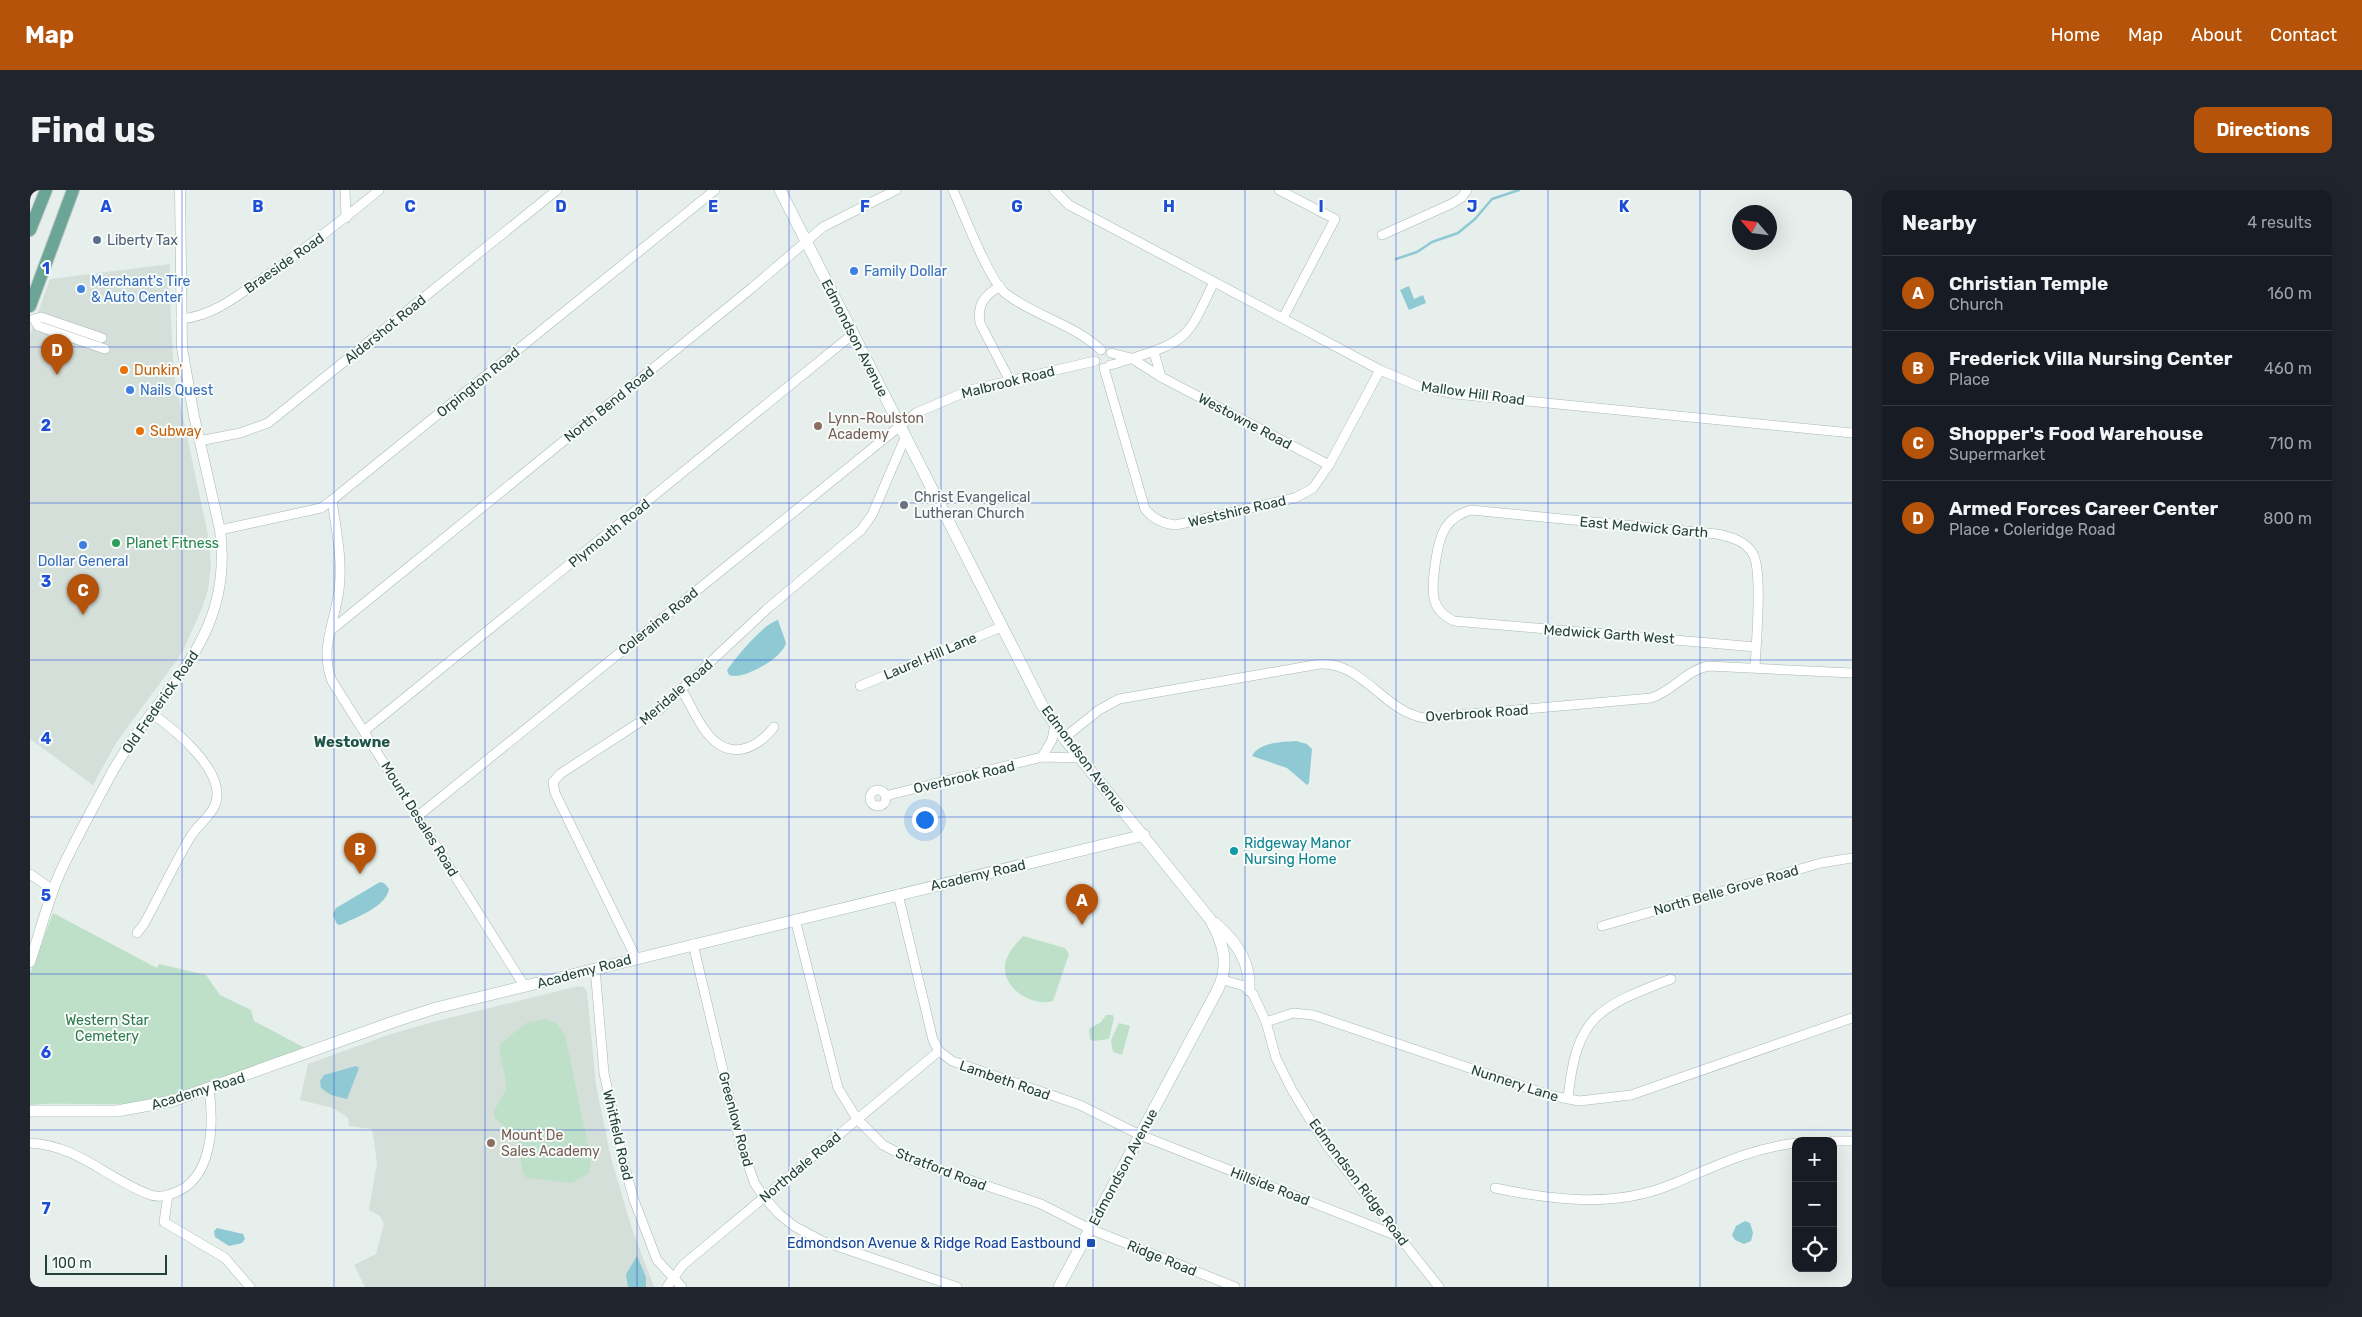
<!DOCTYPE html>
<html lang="en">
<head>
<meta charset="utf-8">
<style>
	:root { --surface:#171b24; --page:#20242c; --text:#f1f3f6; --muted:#9ea1a6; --line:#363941; --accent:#b45309 }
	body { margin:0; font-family:Rubik,sans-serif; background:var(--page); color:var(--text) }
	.controls { position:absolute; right:15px; bottom:15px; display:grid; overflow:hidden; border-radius:10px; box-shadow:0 5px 20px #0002 }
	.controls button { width:45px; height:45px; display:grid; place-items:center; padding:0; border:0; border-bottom:1px solid var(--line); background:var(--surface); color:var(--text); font:25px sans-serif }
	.compass { position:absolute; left:1702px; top:15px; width:45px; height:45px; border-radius:50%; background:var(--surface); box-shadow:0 5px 20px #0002; rotate:298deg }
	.scale { position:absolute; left:15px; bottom:12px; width:122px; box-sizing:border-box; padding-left:5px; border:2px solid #24423a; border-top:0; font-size:14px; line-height:18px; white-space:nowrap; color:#24423a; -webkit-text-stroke:4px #f7fbf9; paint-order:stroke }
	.you { position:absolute; left:894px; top:629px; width:18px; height:18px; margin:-12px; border:4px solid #fff; border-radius:50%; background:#1a73e8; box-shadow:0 0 0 8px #1a73e833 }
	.badge { display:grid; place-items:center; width:32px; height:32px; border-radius:50%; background:var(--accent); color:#fff; font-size:16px; font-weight:700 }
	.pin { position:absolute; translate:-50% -41px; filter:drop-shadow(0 1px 2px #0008) }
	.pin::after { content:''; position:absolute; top:26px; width:18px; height:15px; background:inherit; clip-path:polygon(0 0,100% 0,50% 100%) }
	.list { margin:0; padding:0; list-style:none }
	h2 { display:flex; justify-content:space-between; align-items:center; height:65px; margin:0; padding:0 20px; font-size:21px }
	h2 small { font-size:16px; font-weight:400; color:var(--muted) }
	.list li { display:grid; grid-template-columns:32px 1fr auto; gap:15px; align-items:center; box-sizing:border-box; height:75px; padding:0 20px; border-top:1px solid var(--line) }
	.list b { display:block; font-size:19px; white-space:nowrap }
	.list p { margin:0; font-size:16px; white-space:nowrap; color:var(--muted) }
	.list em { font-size:16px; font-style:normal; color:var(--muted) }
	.icon { flex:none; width:28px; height:28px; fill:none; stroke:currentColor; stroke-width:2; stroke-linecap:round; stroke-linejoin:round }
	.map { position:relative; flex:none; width:1822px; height:1097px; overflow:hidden; border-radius:10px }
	header { display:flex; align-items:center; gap:30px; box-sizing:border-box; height:70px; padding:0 25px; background:var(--accent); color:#fff }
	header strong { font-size:24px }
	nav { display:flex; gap:28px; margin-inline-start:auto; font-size:18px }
	.intro { display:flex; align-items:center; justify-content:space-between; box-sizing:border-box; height:120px; padding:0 30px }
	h1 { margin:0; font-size:35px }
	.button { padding:12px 22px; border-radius:10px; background:var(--accent); color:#fff; font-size:18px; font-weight:700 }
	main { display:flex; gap:30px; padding:0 30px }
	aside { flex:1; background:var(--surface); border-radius:10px; box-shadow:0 5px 20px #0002 }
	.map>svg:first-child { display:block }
</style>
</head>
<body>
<header>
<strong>Map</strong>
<nav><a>Home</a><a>Map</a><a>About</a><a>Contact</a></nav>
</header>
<div class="intro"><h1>Find us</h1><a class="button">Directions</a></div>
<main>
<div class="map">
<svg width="1822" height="1097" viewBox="0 0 1822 1097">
	<rect width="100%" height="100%" fill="#e6efeb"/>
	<g fill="#d4dfda">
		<path d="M140 74 139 92 144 185 178 345 181 374 178 400 172 418 152 463 86 553 63 595 0 549V145L20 89Z"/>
		<path d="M548 796 554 797 557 802 566 895 581 968 602 1039 624 1097H335L324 1075 346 1064 354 1034 350 1026 339 1020 347 973 342 939 319 936 318 928 303 918 270 910 278 874 358 845 403 832Z"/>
	</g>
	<g fill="#bfe0c8">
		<path d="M23 723 127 778 129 774 176 785 190 805 221 820 224 831 275 858C225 875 166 902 115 911 77 918 38 911 0 915V783Z"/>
		<path d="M993 746 1035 758 1039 764 1023 811C1005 817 976 801 975 780 974 766 984 756 993 746Z"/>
		<path d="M1076 825H1083L1084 828 1079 849 1064 851 1060 849 1059 839 1071 832Z"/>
		<path d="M515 829 527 834 535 845 561 969 559 983 542 993 497 988 493 983 486 948 464 927C463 916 474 908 476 898 477 884 468 869 470 854L496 833Z"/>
		<path d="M1089 833 1100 836 1092 865 1083 862 1081 850Z"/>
	</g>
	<g fill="#8ec9d4">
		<path d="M1379 96 1384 109 1393 105 1396 113 1379 120 1370 100Z"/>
		<path d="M748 430 756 453C753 468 712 491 699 485L697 480C707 466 733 434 748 430Z"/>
		<path d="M1266 551 1277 554 1282 559 1279 593 1277 595 1257 578 1222 566C1229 552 1252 552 1266 551Z"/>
		<path d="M350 692 354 693 359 699C356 717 325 728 310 735L307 734 303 725 306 718Z"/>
		<path d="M326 876 329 878 317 909 301 905 291 898 290 891 294 885Z"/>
		<path d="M1715 1031 1720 1033 1723 1043 1721 1051 1714 1054 1705 1050 1702 1045 1706 1036Z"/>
		<path d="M187 1038 213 1044 215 1049 212 1053 199 1056 185 1047 184 1041Z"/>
		<path d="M607 1066 616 1087V1097H598L596 1084Z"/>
	</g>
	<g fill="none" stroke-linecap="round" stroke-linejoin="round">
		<path stroke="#8ec9d4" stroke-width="2.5" d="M1366 69 1387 62 1402 52 1428 43 1445 29 1462 9 1489 0"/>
		<defs>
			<g id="minor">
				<path d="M315 0 316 28"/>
				<path d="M923 0C933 22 959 90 975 103 1004 126 1044 134 1071 160"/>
				<path d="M1024 0 1039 15 1350 180 1388 196 1425 204 1822 243"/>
				<path d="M1249 0 1305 29 1253 128"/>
				<path d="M1352 45 1421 14 1431 8 1437 0"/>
				<path d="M970 96C954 106 947 114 950 133L980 191"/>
				<path d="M4 129 8 136 75 159"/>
				<path d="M4 129 11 127 72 148"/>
				<path d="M151 129C185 126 211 103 239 84 277 57 313 30 349 0"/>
				<path d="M1124 162 1131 187"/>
				<path d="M1081 163 1101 168 1131 187 1299 275"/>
				<path d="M1080 175C1088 174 1095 170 1103 168 1161 150 1158 145 1184 92"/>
				<path d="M1074 178 1115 319C1123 329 1133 334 1146 335L1265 308 1283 298 1299 275 1350 180"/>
				<path d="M169 251 210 243 238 233 527 0"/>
				<path d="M302 310C306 340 313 370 309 400 305 432 289 459 302 491L495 797"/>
				<path d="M190 340 291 318 302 310 685 0"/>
				<path d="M300 441 723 97 793 37 866 0"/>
				<path d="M1725 477C1726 455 1733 381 1723 364 1716 351 1701 347 1687 344L1441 320C1431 323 1422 328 1416 337 1407 349 1400 398 1405 412 1409 422 1415 426 1424 431L1726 457"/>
				<path d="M830 496 971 437"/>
				<path d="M652 500C660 514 667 531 677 543 699 571 726 560 744 537"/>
				<path d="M334 541 823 144"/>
				<path d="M1034 548 1069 520 1089 509 1290 474C1333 472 1354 522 1395 528L1621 508C1643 501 1655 481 1678 476L1822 483"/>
				<path d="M1012 567 1022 550 1025 534"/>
				<circle cx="848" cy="608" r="8"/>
				<path d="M855 606 1012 567 1051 568"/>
				<path d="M388 626 886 223 940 200 1065 171"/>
				<path d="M0 684 23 700"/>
				<path d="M868 704 903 850 909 861 922 871 1050 915 1110 945 1370 1047"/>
				<path d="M765 729 808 898 827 929 853 955 886 972 1011 1014 1060 1039 1205 1097"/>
				<path d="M1572 736 1791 673 1822 668"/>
				<path d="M107 743 114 734C130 705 144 674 161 646 168 635 180 627 185 615 198 582 144 539 121 523"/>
				<path d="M663 754 711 956 725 994 734 1007 749 1024 764 1036 792 1051 927 1097"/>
				<path d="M606 768 525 603 523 592 530 584 630 519 737 419 831 340 842 325 875 248"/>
				<path d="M565 778 574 883 593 971 604 1010 627 1070 652 1097"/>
				<path d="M1193 790 1214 796 1223 804 1236 832 1246 868 1262 900 1279 928 1298 957 1409 1097"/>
				<path d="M1236 832 1263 823 1283 825 1519 905 1549 911 1601 905 1822 828"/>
				<path d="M1538 909C1546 826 1568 817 1641 789"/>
				<path d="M1803 951H1822"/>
				<path d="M0 953C46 955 77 988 118 1004 126 1008 136 1006 144 1003 183 989 184 934 179 899"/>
				<path d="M1465 998C1522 1010 1584 1018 1640 995 1684 977 1717 959 1766 953"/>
				<path d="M138 1005 134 1032 195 1068 220 1097"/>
				<path d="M637 1097 653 1075 909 861"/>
			</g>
			<path id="tertiary" d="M0 772C10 743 17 713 29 685 44 652 62 620 79 588 127 498 205 453 190 340L164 226 152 158 150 0"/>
			<g id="secondary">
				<path d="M750 0 1012 515 1034 548 1180 729C1193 752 1200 774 1188 799L1029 1097"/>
				<path d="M1185 733C1205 750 1221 773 1219 800"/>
				<path d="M0 921H87L142 911 363 832 406 818 1114 645"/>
			</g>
			<g id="primary">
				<path d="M0 40 16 0"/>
				<path d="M0 116 43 0"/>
			</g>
		</defs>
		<use href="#minor" stroke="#a8b8b2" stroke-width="10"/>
		<use href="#tertiary" stroke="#a8b8b2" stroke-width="11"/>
		<use href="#secondary" stroke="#a4bbb3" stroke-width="12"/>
		<use href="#primary" stroke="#c2cac8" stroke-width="14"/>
		<use href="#minor" stroke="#fff" stroke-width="9"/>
		<use href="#tertiary" stroke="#fff" stroke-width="10"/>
		<use href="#secondary" stroke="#fff" stroke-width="11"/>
		<use href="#primary" stroke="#6aa596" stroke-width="12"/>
	</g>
	<path fill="none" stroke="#1d4ed8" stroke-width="1" stroke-opacity="0.55" d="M152 0V1097M304 0V1097M455 0V1097M607 0V1097M759 0V1097M911 0V1097M1063 0V1097M1215 0V1097M1366 0V1097M1518 0V1097M1670 0V1097M0 157H1822M0 313H1822M0 470H1822M0 627H1822M0 784H1822M0 940H1822"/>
	<circle fill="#5c6f8a" stroke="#f7fbf9" stroke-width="2" cx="67" cy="50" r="5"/>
	<g fill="#3f7fe0" stroke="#f7fbf9" stroke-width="2">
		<circle cx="824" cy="81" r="5"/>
		<circle cx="51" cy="99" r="5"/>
		<circle cx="100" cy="200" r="5"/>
		<circle cx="53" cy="355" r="5"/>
	</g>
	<g fill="#e8710a" stroke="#f7fbf9" stroke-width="2">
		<circle cx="94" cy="180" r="5"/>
		<circle cx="110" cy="241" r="5"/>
	</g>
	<g fill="#8d6e63" stroke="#f7fbf9" stroke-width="2">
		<circle cx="788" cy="236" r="5"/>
		<circle cx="461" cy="953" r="5"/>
	</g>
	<circle fill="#6b7280" stroke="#f7fbf9" stroke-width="2" cx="874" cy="315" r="5"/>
	<circle fill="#2e9e5b" stroke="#f7fbf9" stroke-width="2" cx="86" cy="353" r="5"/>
	<circle fill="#0f9aa8" stroke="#f7fbf9" stroke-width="2" cx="1204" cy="661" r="5"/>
	<rect fill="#1a4fb4" stroke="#f7fbf9" stroke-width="2" x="1056" y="1048" width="10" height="10" rx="2.5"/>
	<g text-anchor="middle" stroke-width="4" stroke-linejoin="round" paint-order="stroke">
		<g font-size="14" fill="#4e5e75" stroke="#f7fbf9" text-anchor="start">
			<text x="77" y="55">Liberty Tax</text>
		</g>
		<g font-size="14" fill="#24423a" stroke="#f7fbf9">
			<text transform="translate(254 73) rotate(-35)" y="5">Braeside Road</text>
			<text transform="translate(355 139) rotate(-39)" y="5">Aldershot Road</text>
			<text transform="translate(825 148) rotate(63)" y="5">Edmondson Avenue</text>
			<text transform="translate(448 192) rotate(-39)" y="5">Orpington Road</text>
			<text transform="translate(978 192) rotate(-14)" y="5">Malbrook Road</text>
			<text transform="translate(1443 203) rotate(8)" y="5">Mallow Hill Road</text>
			<text transform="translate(579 214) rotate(-39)" y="5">North Bend Road</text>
			<text transform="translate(1215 231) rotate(28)" y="5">Westowne Road</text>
			<text transform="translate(1207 321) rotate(-13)" y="5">Westshire Road</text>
			<text transform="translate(1614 337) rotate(5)" y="5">East Medwick Garth</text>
			<text transform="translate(579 343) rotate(-39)" y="5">Plymouth Road</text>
			<text transform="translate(628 431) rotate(-39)" y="5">Coleraine Road</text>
			<text transform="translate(1579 444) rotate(4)" y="5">Medwick Garth West</text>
			<text transform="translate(900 466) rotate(-23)" y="5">Laurel Hill Lane</text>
			<text transform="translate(646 502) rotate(-41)" y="5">Meridale Road</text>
			<text transform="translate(130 512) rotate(-55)" y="5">Old Frederick Road</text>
			<text transform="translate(1447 523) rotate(-4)" y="5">Overbrook Road</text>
			<text transform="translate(1054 569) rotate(53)" y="5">Edmondson Avenue</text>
			<text transform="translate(934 587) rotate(-13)" y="5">Overbrook Road</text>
			<text transform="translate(390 629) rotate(58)" y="5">Mount Desales Road</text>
			<text transform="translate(948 685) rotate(-13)" y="5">Academy Road</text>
			<text transform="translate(1696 700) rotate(-16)" y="5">North Belle Grove Road</text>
			<text transform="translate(554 781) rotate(-15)" y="5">Academy Road</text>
			<text transform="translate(975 890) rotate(19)" y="5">Lambeth Road</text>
			<text transform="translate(1485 893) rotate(18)" y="5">Nunnery Lane</text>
			<text transform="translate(168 901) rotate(-17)" y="5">Academy Road</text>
			<text transform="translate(706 929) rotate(75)" y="5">Greenlow Road</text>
			<text transform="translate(588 945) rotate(77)" y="5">Whitfield Road</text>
			<text transform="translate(770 977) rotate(-40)" y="5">Northdale Road</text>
			<text transform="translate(1093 977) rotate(-62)" y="5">Edmondson Avenue</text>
			<text transform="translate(911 979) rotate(21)" y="5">Stratford Road</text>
			<text transform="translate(1329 992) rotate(53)" y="5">Edmondson Ridge Road</text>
			<text transform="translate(1240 996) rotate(21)" y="5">Hillside Road</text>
			<text transform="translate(1132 1068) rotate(22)" y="5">Ridge Road</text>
		</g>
		<g font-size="14" fill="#366cbe" stroke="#f7fbf9" text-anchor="start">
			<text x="834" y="86">Family Dollar</text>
			<text x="61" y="96">Merchant's Tire<tspan x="61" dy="16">&amp; Auto Center</tspan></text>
			<text x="110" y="205">Nails Quest</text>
			<text x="53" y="376" text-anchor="middle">Dollar General</text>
		</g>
		<g font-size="14" fill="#c56008" stroke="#f7fbf9" text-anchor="start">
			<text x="104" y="185">Dunkin'</text>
			<text x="120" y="246">Subway</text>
		</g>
		<g font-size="14" fill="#785e54" stroke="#f7fbf9" text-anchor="start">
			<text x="798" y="233">Lynn-Roulston<tspan x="798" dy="16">Academy</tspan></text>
			<text x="471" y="950">Mount De<tspan x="471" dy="16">Sales Academy</tspan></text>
		</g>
		<g font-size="14" fill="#5b616d" stroke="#f7fbf9" text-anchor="start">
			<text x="884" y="312">Christ Evangelical<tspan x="884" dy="16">Lutheran Church</tspan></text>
		</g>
		<g font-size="14" fill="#27864d" stroke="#f7fbf9" text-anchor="start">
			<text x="96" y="358">Planet Fitness</text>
		</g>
		<g font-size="14" fill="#0d838f" stroke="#f7fbf9" text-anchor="start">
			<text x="1214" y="658">Ridgeway Manor<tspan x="1214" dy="16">Nursing Home</tspan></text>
		</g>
		<g font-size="14" fill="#2d7a4b" stroke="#f7fbf9">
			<text x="77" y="835">Western Star<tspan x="77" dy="16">Cemetery</tspan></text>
		</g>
		<g font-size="14" fill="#164399" stroke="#f7fbf9" text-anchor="end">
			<text x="1051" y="1058">Edmondson Avenue &amp; Ridge Road Eastbound</text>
		</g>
		<g font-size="15" font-weight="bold" fill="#1f5548" stroke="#f7fbf9">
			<text x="322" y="557">Westowne</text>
		</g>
	</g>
	<g font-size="16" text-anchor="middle" font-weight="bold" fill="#1d4ed8" stroke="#f7fbf9" stroke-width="4" stroke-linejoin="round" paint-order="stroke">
		<text x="76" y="22">A</text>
		<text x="228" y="22">B</text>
		<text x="380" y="22">C</text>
		<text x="531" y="22">D</text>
		<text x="683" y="22">E</text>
		<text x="835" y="22">F</text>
		<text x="987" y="22">G</text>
		<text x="1139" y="22">H</text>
		<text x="1291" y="22">I</text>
		<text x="1442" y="22">J</text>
		<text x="1594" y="22">K</text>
		<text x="16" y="84">1</text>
		<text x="16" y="241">2</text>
		<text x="16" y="397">3</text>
		<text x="16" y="554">4</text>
		<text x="16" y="711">5</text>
		<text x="16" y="868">6</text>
		<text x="16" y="1024">7</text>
	</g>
</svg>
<div class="controls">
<button>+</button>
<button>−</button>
<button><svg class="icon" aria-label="locate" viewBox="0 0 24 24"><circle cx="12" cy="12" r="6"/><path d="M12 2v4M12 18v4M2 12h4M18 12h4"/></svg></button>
</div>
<svg class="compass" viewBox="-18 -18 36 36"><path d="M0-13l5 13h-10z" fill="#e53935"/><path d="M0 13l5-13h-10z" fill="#9ea1a6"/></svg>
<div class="scale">100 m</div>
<div class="you"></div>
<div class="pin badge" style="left:1052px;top:735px">A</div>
<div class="pin badge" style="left:330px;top:684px">B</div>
<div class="pin badge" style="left:53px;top:425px">C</div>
<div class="pin badge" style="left:27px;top:185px">D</div>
</div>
<aside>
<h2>Nearby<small>4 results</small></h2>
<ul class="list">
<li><span class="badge">A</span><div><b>Christian Temple</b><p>Church</p></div><em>160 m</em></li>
<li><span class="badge">B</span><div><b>Frederick Villa Nursing Center</b><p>Place</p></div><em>460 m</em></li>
<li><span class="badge">C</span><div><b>Shopper's Food Warehouse</b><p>Supermarket</p></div><em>710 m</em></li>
<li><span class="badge">D</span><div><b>Armed Forces Career Center</b><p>Place · Coleridge Road</p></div><em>800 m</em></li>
</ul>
</aside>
</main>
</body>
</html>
